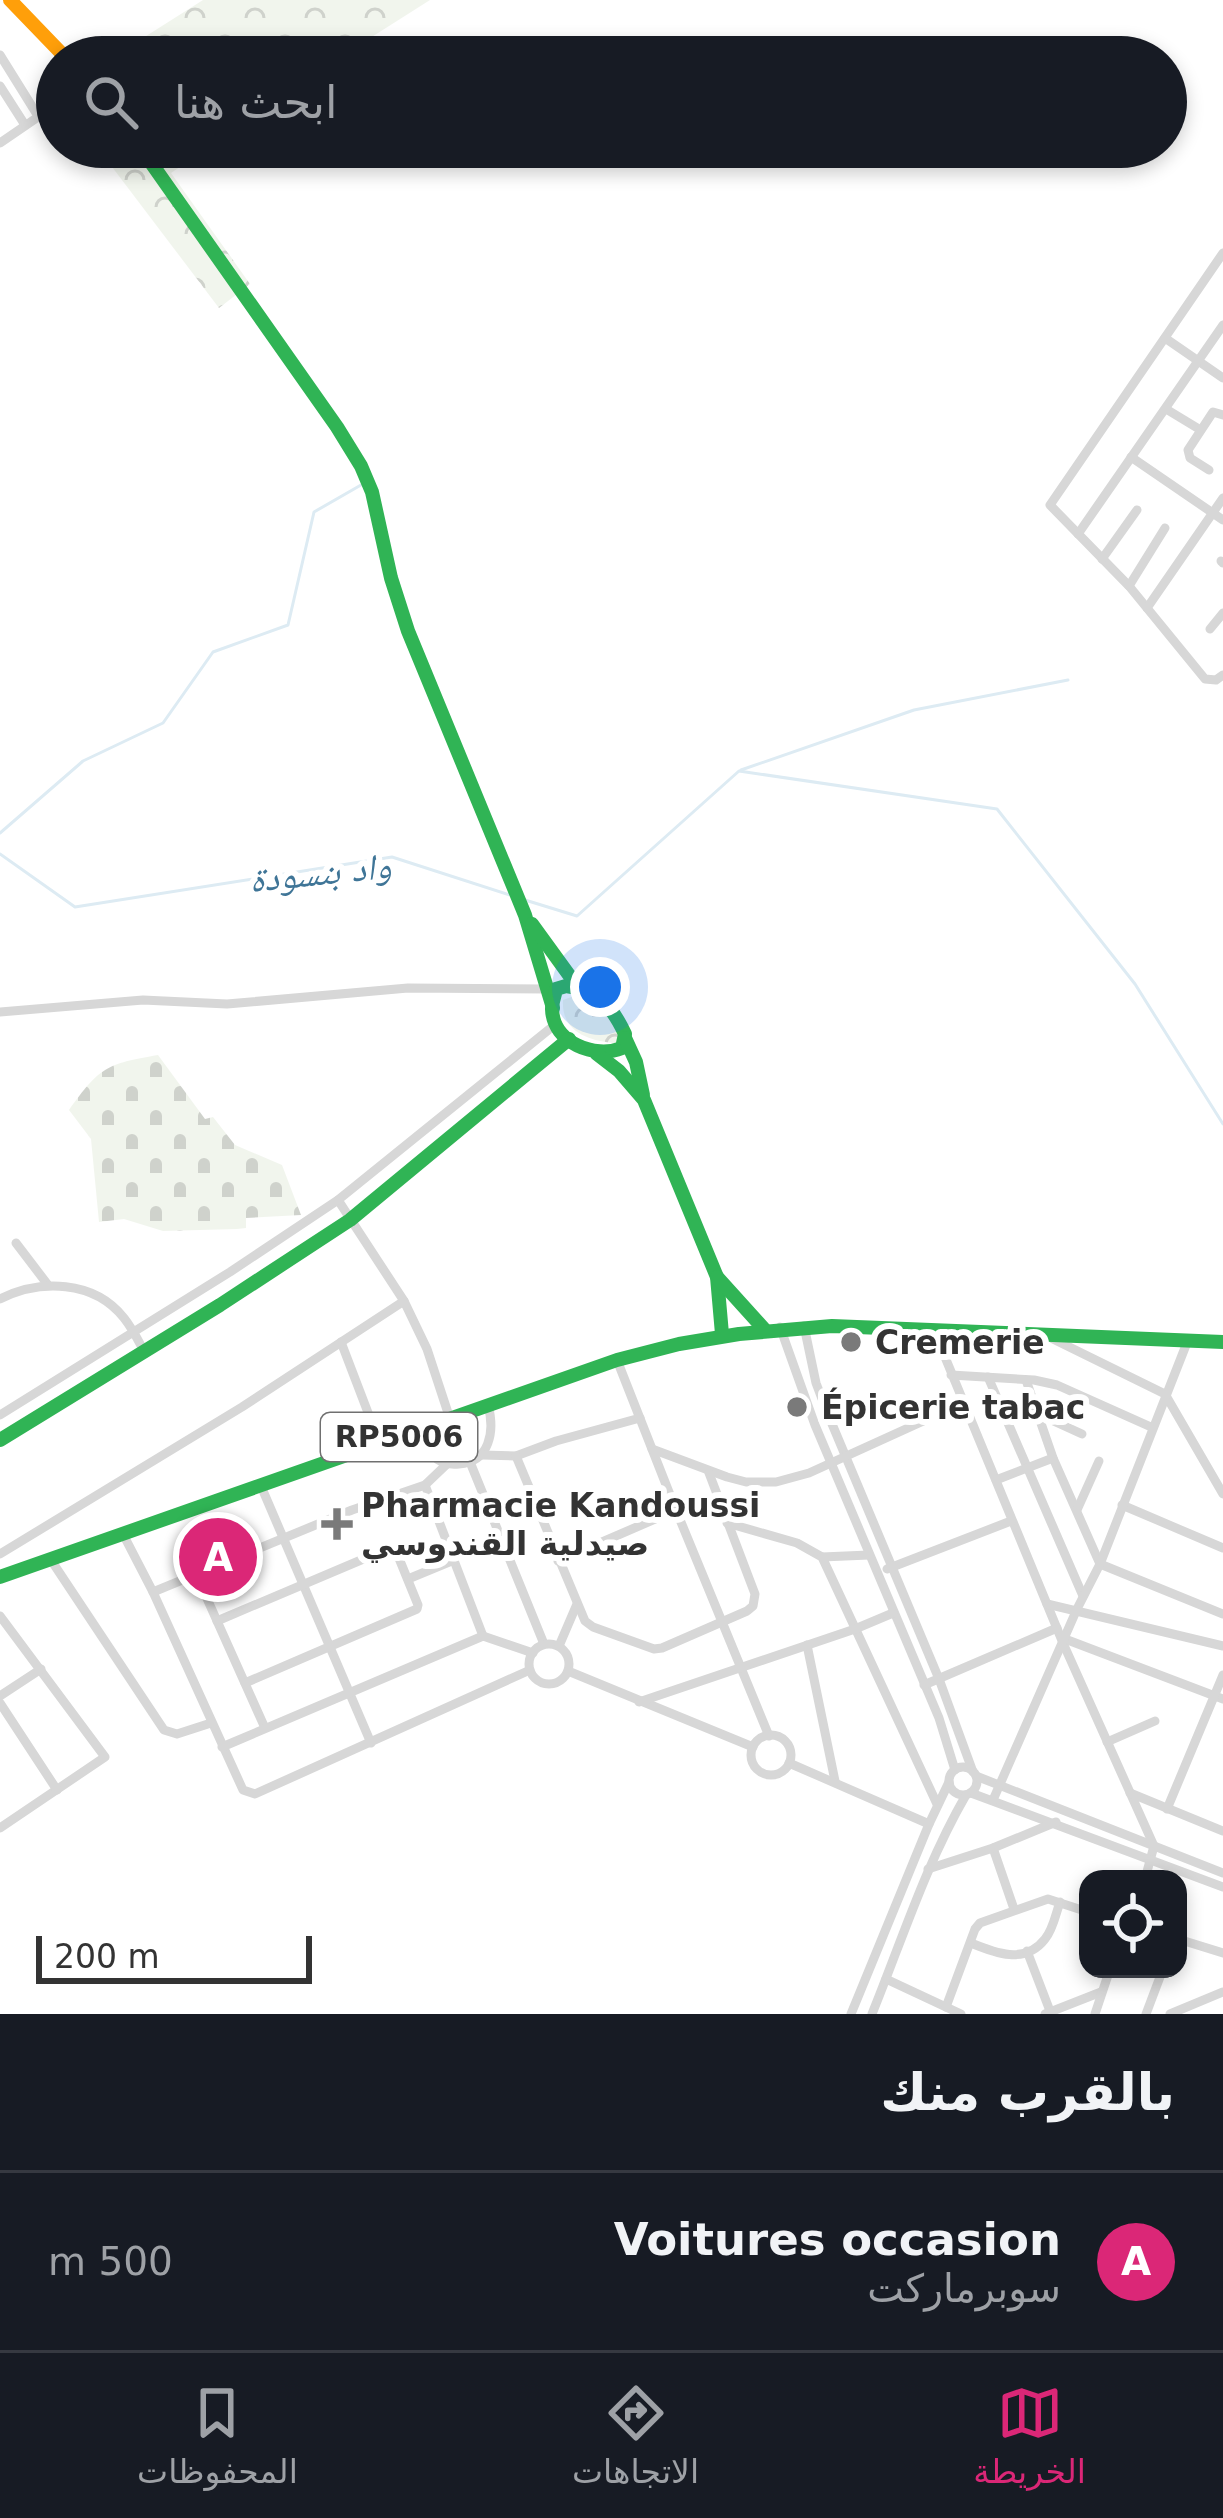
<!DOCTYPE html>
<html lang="ar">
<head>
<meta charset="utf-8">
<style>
	:root { --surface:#171b24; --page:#20242c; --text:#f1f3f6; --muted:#9ea1a6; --line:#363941; --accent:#db2777 }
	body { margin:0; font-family:"DejaVu Sans","Noto Naskh Arabic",sans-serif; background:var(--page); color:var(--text); direction:rtl }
	.controls { position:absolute; right:36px; bottom:36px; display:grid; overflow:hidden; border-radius:24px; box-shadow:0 6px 18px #0003 }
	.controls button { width:108px; height:108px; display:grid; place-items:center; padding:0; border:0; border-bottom:3px solid var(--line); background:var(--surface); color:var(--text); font:60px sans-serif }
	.scale { position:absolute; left:36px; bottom:30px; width:276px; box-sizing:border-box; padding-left:12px; border:6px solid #333; border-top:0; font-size:33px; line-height:42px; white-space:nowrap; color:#333; -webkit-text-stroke:9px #fff; paint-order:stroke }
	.you { position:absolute; left:600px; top:987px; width:42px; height:42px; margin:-30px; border:9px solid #fff; border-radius:50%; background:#1a73e8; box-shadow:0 0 0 18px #1a73e833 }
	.badge { display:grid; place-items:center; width:78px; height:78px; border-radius:50%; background:var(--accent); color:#fff; font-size:39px; font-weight:700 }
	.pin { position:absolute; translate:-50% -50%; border:6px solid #fff; box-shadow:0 3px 12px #0006 }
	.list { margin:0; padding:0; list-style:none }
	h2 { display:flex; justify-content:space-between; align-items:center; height:156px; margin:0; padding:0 48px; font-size:51px }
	h2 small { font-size:39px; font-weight:400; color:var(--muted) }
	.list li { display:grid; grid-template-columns:78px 1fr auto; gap:36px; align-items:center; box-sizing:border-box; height:180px; padding:0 48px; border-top:3px solid var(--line) }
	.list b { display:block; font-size:45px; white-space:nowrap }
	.list p { margin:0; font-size:39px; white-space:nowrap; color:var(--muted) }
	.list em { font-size:39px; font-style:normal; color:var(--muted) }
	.icon { flex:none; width:66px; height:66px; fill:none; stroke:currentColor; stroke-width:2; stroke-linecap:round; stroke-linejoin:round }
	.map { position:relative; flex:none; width:1223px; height:2014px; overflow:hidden; direction:ltr }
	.search { position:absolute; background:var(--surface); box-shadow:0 6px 18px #0003; left:36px; right:36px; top:36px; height:132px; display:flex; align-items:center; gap:30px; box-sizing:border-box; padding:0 42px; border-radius:66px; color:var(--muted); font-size:45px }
	.sheet { height:336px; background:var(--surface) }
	nav { display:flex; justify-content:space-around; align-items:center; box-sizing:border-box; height:168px; border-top:3px solid var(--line); background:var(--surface); font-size:33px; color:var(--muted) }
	nav a { display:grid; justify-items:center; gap:6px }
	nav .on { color:var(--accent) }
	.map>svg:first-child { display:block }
</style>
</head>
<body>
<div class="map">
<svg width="1223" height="2014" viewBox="0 0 1223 2014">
	<defs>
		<pattern id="forest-crowns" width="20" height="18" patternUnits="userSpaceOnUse" patternTransform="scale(3)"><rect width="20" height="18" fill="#f1f5ed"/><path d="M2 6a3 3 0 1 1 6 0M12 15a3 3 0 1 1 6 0" fill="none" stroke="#cfd2cc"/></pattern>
		<pattern id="cemetery-stones" width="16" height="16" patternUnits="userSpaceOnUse" patternTransform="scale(3)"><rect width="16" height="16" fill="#f1f5ed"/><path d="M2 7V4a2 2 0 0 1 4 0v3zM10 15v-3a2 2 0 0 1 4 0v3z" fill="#cfd2cc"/></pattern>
	</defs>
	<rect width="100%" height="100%" fill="#fff"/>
	<g fill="url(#forest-crowns)">
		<path d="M203 0H430L367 40 372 53 365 57H113Z"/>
		<path d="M102 147H209L171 173 250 284 219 308 103 155Z"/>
		<path d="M586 992 613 1011 620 1040 615 1043C589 1041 561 1032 563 1000Z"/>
	</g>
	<path fill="url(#cemetery-stones)" d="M158 1055 205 1119 213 1117 235 1145 282 1165 301 1215 246 1218V1228L237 1229 163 1231 124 1219 99 1222 91 1139 69 1110C100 1067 106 1064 158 1055Z"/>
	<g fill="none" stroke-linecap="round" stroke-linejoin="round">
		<g stroke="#ddebf3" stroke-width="3">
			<path d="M741 770 914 710 1068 680"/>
			<path d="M0 833 83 761 163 723 213 652 288 625 314 512 361 485"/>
			<path d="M0 854 75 907 392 857 510 895"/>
			<path d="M525 900 577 916 739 771 997 809 1135 984 1223 1124"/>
		</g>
		<g stroke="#d7d7d7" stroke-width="9">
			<path d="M0 55 38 116"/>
			<path d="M0 86 25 125"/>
			<path d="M0 143 57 104"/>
			<path d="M1223 253 1050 505 1129 586 1205 679 1216 680 1223 675"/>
			<path d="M1165 338 1223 378"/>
			<path d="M1166 409 1199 429"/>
			<path d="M1131 457 1223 520"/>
			<path d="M1209 470 1190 458 1188 450 1213 412 1223 415"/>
			<path d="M1078 534 1223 325"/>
			<path d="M1102 559 1137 510"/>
			<path d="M1221 561 1223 563"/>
			<path d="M1129 586 1165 528"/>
			<path d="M1147 608 1223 498"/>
			<path d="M1210 629 1223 613"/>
			<path d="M0 1012 143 1000 227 1004 408 988 546 989"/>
			<path d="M338 1200 404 1301 427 1349 450 1419"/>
			<path d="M16 1243 48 1285"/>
			<path d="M0 1299C40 1279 94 1280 124 1318 132 1328 138 1340 144 1351"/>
			<path d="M804 1326 816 1383 827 1412 939 1679 973 1772"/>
			<path d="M780 1327 815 1425 939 1718 955 1770"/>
			<path d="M933 1328 1063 1643 1154 1846 1145 1879"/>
			<path d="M1053 1339 1165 1394 1223 1494"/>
			<path d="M341 1342 380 1444"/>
			<path d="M617 1360 676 1510 769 1736"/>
			<path d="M951 1375 1034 1380 1057 1385 1151 1427"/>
			<path d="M988 1377 1083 1596"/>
			<path d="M1026 1380 1053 1458 1100 1564 1223 1614"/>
			<path d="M1036 1413 1082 1434"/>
			<path d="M0 1415 230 1272 338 1200 557 1023"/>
			<path d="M422 1428C425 1437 428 1448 433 1455 440 1464 449 1465 459 1464 490 1462 495 1431 488 1405"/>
			<path d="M652 1449 727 1477 746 1482H776L809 1473 963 1403"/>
			<path d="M482 1455 516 1456 556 1441 640 1418"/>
			<path d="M516 1456 585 1621 593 1627 654 1649 662 1648 747 1611 753 1606 755 1594 709 1473"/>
			<path d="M470 1462 544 1644"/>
			<path d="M996 1480 1053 1458"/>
			<path d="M425 1485 483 1636"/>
			<path d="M261 1486 371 1743"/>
			<path d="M1122 1505 1223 1548"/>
			<path d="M1077 1510 1099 1461"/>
			<path d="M727 1523 797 1543 822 1557 937 1804"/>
			<path d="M123 1534 153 1592 243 1790 255 1794 530 1670"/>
			<path d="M0 1554 242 1407 404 1301"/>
			<path d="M822 1557 869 1555"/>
			<path d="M51 1560 164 1730 177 1734 211 1723"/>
			<path d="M558 1561 676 1510"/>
			<path d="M887 1569 1011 1521"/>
			<path d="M196 1574 265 1728"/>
			<path d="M408 1579 454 1560"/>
			<path d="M153 1592 352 1510 425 1485 447 1464"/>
			<path d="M1047 1604 1223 1646"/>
			<path d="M0 1616 105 1757 0 1828"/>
			<path d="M217 1621 387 1549 396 1551 418 1605 417 1609 245 1683"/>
			<path d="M1065 1639 1223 1699"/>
			<circle cx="549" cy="1664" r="20"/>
			<path d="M807 1645 835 1781"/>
			<path d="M559 1646 577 1604"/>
			<path d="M568 1671 753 1747"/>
			<path d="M924 1685 1057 1628"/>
			<path d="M0 1696 41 1669"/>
			<path d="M639 1702 855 1629 893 1613"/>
			<path d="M0 1703 57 1790"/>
			<circle cx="771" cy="1755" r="20"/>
			<path d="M1107 1742 1155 1721"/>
			<path d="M222 1747 483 1636 533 1653"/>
			<path d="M789 1763 929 1824"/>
			<circle cx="963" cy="1781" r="14"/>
			<path d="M976 1776 1223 1873"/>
			<path d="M971 1793 1223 1887"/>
			<path d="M1130 1793 1223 1831"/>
			<path d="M993 1800 1077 1609 1100 1564 1188 1340"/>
			<path d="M1167 1809 1223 1675"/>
			<path d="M993 1848 1014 1909"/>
			<path d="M928 1869 993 1848 1056 1822"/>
			<path d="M1178 1939 1223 1953"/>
			<path d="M971 1943C995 1953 1025 1965 1045 1939 1053 1930 1056 1913 1060 1902"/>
			<path d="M1027 1951 1050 2011"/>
			<path d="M886 1979 961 2014"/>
			<path d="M946 2007 975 1929 980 1923 1048 1899 1088 1912"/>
			<path d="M851 2014 929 1824 949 1782"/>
			<path d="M872 2014C902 1940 926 1864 966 1795"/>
			<path d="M1045 2014 1101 1992"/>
			<path d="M1095 2014 1110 1969"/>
			<path d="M1146 2014 1163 1969"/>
			<path d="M1170 2014 1223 1992"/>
		</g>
		<g stroke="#30b455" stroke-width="14">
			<path d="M140 147 337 427 361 466 372 492 391 578 408 631 525 915 553 1008"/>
			<path d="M532 924 577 986"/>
			<path d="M566 986C598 990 612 1006 625 1034L622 1048C595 1059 553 1043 552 1009 552 1002 555 996 556 989Z"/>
			<path d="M625 1038 636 1062 643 1095"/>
			<path d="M597 1054 619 1071 644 1100 717 1277 722 1334"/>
			<path d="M717 1277 764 1329"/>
			<path d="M0 1440 220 1305 350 1220 569 1039"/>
			<path d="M0 1577 617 1360 679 1344 739 1334 832 1326 1223 1342"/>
		</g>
		<path stroke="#ff9f0a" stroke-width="14" d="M10 0 65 57"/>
	</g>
	<g fill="#7a7a7a" stroke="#fff" stroke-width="4.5">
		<circle cx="851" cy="1342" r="12"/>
		<circle cx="797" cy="1407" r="12"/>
		<path d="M331 1506h12v12h12v12h-12v12h-12v-12h-12v-12h12z"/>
	</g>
	<g text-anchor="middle" stroke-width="12" stroke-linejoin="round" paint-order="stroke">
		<rect fill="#fff" stroke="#707070" stroke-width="3" x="321" y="1413" width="156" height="48" rx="9"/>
		<g font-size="30" font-weight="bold" fill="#333">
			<text x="399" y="1447">RP5006</text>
		</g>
		<g font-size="33" font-weight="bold" fill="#333" stroke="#fff" text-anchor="start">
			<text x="875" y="1354">Cremerie</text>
			<text x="821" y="1419">Épicerie tabac</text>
			<text x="361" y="1517">Pharmacie Kandoussi<tspan x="361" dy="38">صيدلية القندوسي</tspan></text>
		</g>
		<g font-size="36" font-style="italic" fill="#3f7597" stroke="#fff">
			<text transform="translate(320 872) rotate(-6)" y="13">واد بنسودة</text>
		</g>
	</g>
</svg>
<div class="controls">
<button><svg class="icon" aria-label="locate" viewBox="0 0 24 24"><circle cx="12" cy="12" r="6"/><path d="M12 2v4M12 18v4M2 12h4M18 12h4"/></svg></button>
</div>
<div class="scale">200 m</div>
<div class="you"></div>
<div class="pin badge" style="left:218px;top:1557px">A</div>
<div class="search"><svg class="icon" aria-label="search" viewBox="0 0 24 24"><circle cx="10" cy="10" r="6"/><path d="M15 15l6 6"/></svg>ابحث هنا</div>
</div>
<section class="sheet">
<h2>بالقرب منك<small></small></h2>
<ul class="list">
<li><span class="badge">A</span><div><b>Voitures occasion</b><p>سوبرماركت</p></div><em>500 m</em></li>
</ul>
</section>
<nav>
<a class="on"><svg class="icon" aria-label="map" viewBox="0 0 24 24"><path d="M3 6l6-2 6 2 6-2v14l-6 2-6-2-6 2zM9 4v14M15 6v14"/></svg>الخريطة</a>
<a><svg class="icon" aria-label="directions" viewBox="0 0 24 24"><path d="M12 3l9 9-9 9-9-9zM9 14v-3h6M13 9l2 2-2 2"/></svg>الاتجاهات</a>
<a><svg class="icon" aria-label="saved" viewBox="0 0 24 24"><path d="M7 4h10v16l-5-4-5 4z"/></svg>المحفوظات</a>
</nav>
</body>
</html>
